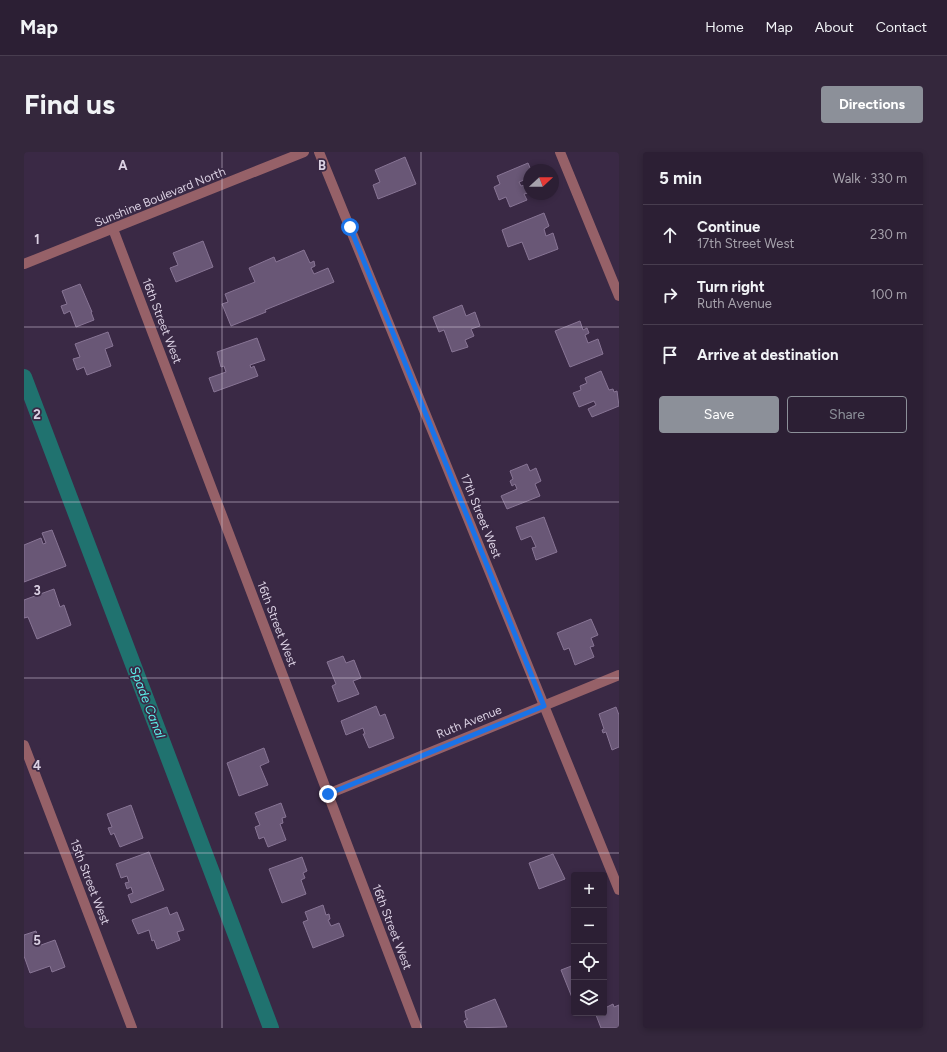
<!DOCTYPE html>
<html lang="en">
<head>
<meta charset="utf-8">
<style>
	:root { --surface:#2c1f34; --page:#34273c; --text:#f1f3f6; --muted:#a6a2ac; --line:#483d4f; --accent:#8c9099 }
	body { margin:0; font-family:Figtree,sans-serif; background:var(--page); color:var(--text) }
	.controls { position:absolute; right:12px; bottom:12px; display:grid; overflow:hidden; border-radius:4px; box-shadow:0 2px 6px #0003 }
	.controls button { width:36px; height:36px; display:grid; place-items:center; padding:0; border:0; border-bottom:1px solid var(--line); background:var(--surface); color:var(--text); font:20px sans-serif }
	.compass { position:absolute; left:499px; top:12px; width:36px; height:36px; border-radius:50%; background:var(--surface); box-shadow:0 2px 6px #0003; rotate:69deg }
	.stop { position:absolute; width:12px; height:12px; margin:-9px; border:3px solid #1a73e8; border-radius:50%; background:#fff }
	.stop.end { background:#1a73e8; border-color:#fff; box-shadow:0 1px 4px #0008 }
	.list { margin:0; padding:0; list-style:none }
	h2 { display:flex; justify-content:space-between; align-items:center; height:52px; margin:0; padding:0 16px; font-size:17px }
	h2 small { font-size:13px; font-weight:400; color:var(--muted) }
	.list li { display:grid; grid-template-columns:26px 1fr auto; gap:12px; align-items:center; box-sizing:border-box; height:60px; padding:0 16px; border-top:1px solid var(--line) }
	.list b { display:block; font-size:15px; white-space:nowrap }
	.list p { margin:0; font-size:13px; white-space:nowrap; color:var(--muted) }
	.list em { font-size:13px; font-style:normal; color:var(--muted) }
	.actions { display:flex; gap:8px; padding:12px 16px }
	.actions a { flex:1; padding:9px 0; border:1px solid var(--accent); border-radius:4px; text-align:center; font-size:14px; color:var(--accent) }
	.actions .main { background:var(--accent); color:#fff }
	.icon { flex:none; width:22px; height:22px; fill:none; stroke:currentColor; stroke-width:2; stroke-linecap:round; stroke-linejoin:round }
	.map { position:relative; flex:none; width:595px; height:876px; overflow:hidden; border-radius:4px }
	header { display:flex; align-items:center; gap:24px; box-sizing:border-box; height:56px; padding:0 20px; background:var(--surface); border-bottom:1px solid var(--line) }
	header strong { font-size:19px }
	nav { display:flex; gap:22px; margin-inline-start:auto; font-size:14px }
	.intro { display:flex; align-items:center; justify-content:space-between; box-sizing:border-box; height:96px; padding:0 24px }
	h1 { margin:0; font-size:28px }
	.button { padding:10px 18px; border-radius:4px; background:var(--accent); color:#fff; font-size:14px; font-weight:700 }
	main { display:flex; gap:24px; padding:0 24px }
	aside { flex:1; background:var(--surface); border-radius:4px; box-shadow:0 2px 6px #0003 }
	.map>svg:first-child { display:block }
</style>
</head>
<body>
<header>
<strong>Map</strong>
<nav><a>Home</a><a>Map</a><a>About</a><a>Contact</a></nav>
</header>
<div class="intro"><h1>Find us</h1><a class="button">Directions</a></div>
<main>
<div class="map">
<svg width="595" height="876" viewBox="0 0 595 876">
	<rect width="100%" height="100%" fill="#3a2945"/>
	<g fill="none" stroke-linecap="round" stroke-linejoin="round">
		<path stroke="#20726f" stroke-width="16" d="M0 225 247 876"/>
	</g>
	<g fill="#695776" stroke="#887595">
		<path d="M381 5 392 32 354 47 349 33 356 30 351 18Z"/>
		<path d="M504 11 507 18H505V26L495 30 497 34 501 33 504 41 500 42 503 48 486 55 482 45 475 48 470 35 476 32 473 24Z"/>
		<path d="M520 61 525 74 520 77 522 84 529 81 534 97 505 108 498 90 484 95 478 78Z"/>
		<path d="M179 89 189 115 152 130 146 116 154 113 149 101Z"/>
		<path d="M280 98 286 111 290 109 291 114 287 116 290 122 304 116 310 130 241 158 242 160 207 174 198 152 204 150 201 142 231 130 225 116 250 105 252 110Z"/>
		<path d="M56 132 68 160H67L70 168 52 175 46 159 40 162 37 154 43 152 38 139Z"/>
		<path d="M438 153 442 164 451 160 456 174 447 177 450 184 441 188 444 195 428 200 420 178 415 180 409 165Z"/>
		<path d="M556 169 559 178 563 176 565 181 561 183 564 191 574 187 579 202 546 215 531 179Z"/>
		<path d="M84 180 89 194 81 197 87 214 63 223 60 215 53 218 49 207 56 205 51 192Z"/>
		<path d="M233 186 241 208 226 213 227 216 230 214 234 224 190 240 185 226 202 220 200 214 197 215 193 200Z"/>
		<path d="M577 219 585 238 589 237 590 240 593 239 595 254 568 265 564 257 572 253 570 249 555 255 549 241 557 238 556 234 563 231 561 226Z"/>
		<path d="M503 312 506 319 512 316 517 329 511 332 516 344 483 357 477 344 493 337 491 332 488 334 486 329 489 327 486 319Z"/>
		<path d="M520 365 533 400 512 408 508 396 512 395 507 384 497 388 492 375Z"/>
		<path d="M28 378 42 414 0 430V393L17 386 19 392 22 391 18 381Z"/>
		<path d="M30 437 36 455 40 453 47 473 13 487 4 465 0 466V448Z"/>
		<path d="M567 467 574 483 567 486 570 494 566 495 570 505 551 513 545 496 540 498 533 481Z"/>
		<path d="M319 504 322 511 330 508 337 526 329 529 335 542 314 550 308 534 312 532 303 510Z"/>
		<path d="M352 554 356 564 361 562 370 586 345 596 339 582H341L339 576 322 583 317 569Z"/>
		<path d="M592 555 595 563V595L588 598 582 580 579 581 578 578 580 577 575 562Z"/>
		<path d="M240 596 245 610 236 614 244 633 215 644 203 611Z"/>
		<path d="M257 651 262 665 258 666 259 671 256 672 262 688 244 695 240 685 235 687 231 675 236 673 231 661Z"/>
		<path d="M107 653 119 686 96 695 90 681 87 683 84 676 88 675 83 662Z"/>
		<path d="M125 700 140 738 107 751 104 743 109 741 107 735 103 737 101 731 105 730 103 724 97 726 92 712Z"/>
		<path d="M529 702 541 727 515 737 505 711Z"/>
		<path d="M278 705 283 719 279 721 281 726 277 728 282 742 258 751 245 717Z"/>
		<path d="M299 753 302 763 305 762 306 767 304 768 307 774 315 771 320 784 289 796 279 770 284 768 281 760Z"/>
		<path d="M143 755 146 763 153 760 160 778 153 780 156 788 133 797 130 788 128 789 125 778 114 782 108 768Z"/>
		<path d="M12 779 17 793 31 788 41 815 28 820 26 814 6 821 0 804V783Z"/>
		<path d="M550 813V847L549 848 537 818Z"/>
		<path d="M471 847 483 875 443 876 440 869 444 867 442 866 441 859Z"/>
		<path d="M589 852 590 855 595 853V876H577L572 863 580 861 582 858 581 856Z"/>
	</g>
	<g fill="none" stroke-linecap="round" stroke-linejoin="round">
		<g stroke="#966168" stroke-width="10">
			<path d="M295 0 595 738"/>
			<path d="M536 0 595 144"/>
			<path d="M89 77 393 876"/>
			<path d="M0 112 280 0"/>
			<path d="M0 593 108 876"/>
			<path d="M304 642 595 523"/>
		</g>
	</g>
	<g fill="none" stroke-linecap="round" stroke-linejoin="round">
		<path stroke="#1a73e8" stroke-width="5" d="M304 642 520 554 326 75"/>
	</g>
	<path fill="none" stroke="#dbd1e3" stroke-width="1" stroke-opacity="0.55" d="M198 0V876M397 0V876M0 175H595M0 350H595M0 526H595M0 701H595"/>
	<g text-anchor="middle" stroke-width="3.5" stroke-linejoin="round" paint-order="stroke">
		<g font-size="12" fill="#dbd1e3" stroke="#3a2945">
			<text transform="translate(136 45) rotate(-22)" y="4">Sunshine Boulevard North</text>
			<text transform="translate(138 169) rotate(69)" y="4">16th Street West</text>
			<text transform="translate(457 364) rotate(68)" y="4">17th Street West</text>
			<text transform="translate(253 472) rotate(69)" y="4">16th Street West</text>
			<text transform="translate(445 570) rotate(-22)" y="4">Ruth Avenue</text>
			<text transform="translate(66 730) rotate(69)" y="4">15th Street West</text>
			<text transform="translate(368 775) rotate(69)" y="4">16th Street West</text>
		</g>
		<g font-size="13" font-style="italic" fill="#5befe9" stroke="#3a2945">
			<text transform="translate(124 550) rotate(69)" y="5">Spade Canal</text>
		</g>
	</g>
	<g font-size="13" text-anchor="middle" font-weight="bold" fill="#dbd1e3" stroke="#3a2945" stroke-width="3.5" stroke-linejoin="round" paint-order="stroke">
		<text x="99" y="18">A</text>
		<text x="298" y="18">B</text>
		<text x="13" y="92">1</text>
		<text x="13" y="267">2</text>
		<text x="13" y="443">3</text>
		<text x="13" y="618">4</text>
		<text x="13" y="793">5</text>
	</g>
</svg>
<div class="controls">
<button>+</button>
<button>−</button>
<button><svg class="icon" aria-label="locate" viewBox="0 0 24 24"><circle cx="12" cy="12" r="6"/><path d="M12 2v4M12 18v4M2 12h4M18 12h4"/></svg></button>
<button><svg class="icon" aria-label="layers" viewBox="0 0 24 24"><path d="M12 4l9 5-9 5-9-5zM3 14l9 5 9-5"/></svg></button>
</div>
<svg class="compass" viewBox="-18 -18 36 36"><path d="M0-13l5 13h-10z" fill="#e53935"/><path d="M0 13l5-13h-10z" fill="#a6a2ac"/></svg>
<div class="stop" style="left:326px;top:75px"></div>
<div class="stop end" style="left:304px;top:642px"></div>
</div>
<aside>
<h2>5 min<small>Walk · 330 m</small></h2>
<ul class="list">
<li><svg class="icon" aria-label="ahead" viewBox="0 0 24 24"><path d="M12 20V5M6 11l6-6 6 6"/></svg><div><b>Continue</b><p>17th Street West</p></div><em>230 m</em></li>
<li><svg class="icon" aria-label="right" viewBox="0 0 24 24"><path d="M7 20v-9h11M14 6l5 5-5 5"/></svg><div><b>Turn right</b><p>Ruth Avenue</p></div><em>100 m</em></li>
<li><svg class="icon" aria-label="arrive" viewBox="0 0 24 24"><path d="M6 21V4h12l-3 4 3 4H6"/></svg><div><b>Arrive at destination</b></div></li>
</ul>
<div class="actions"><a class="main">Save</a><a>Share</a></div>
</aside>
</main>
</body>
</html>
